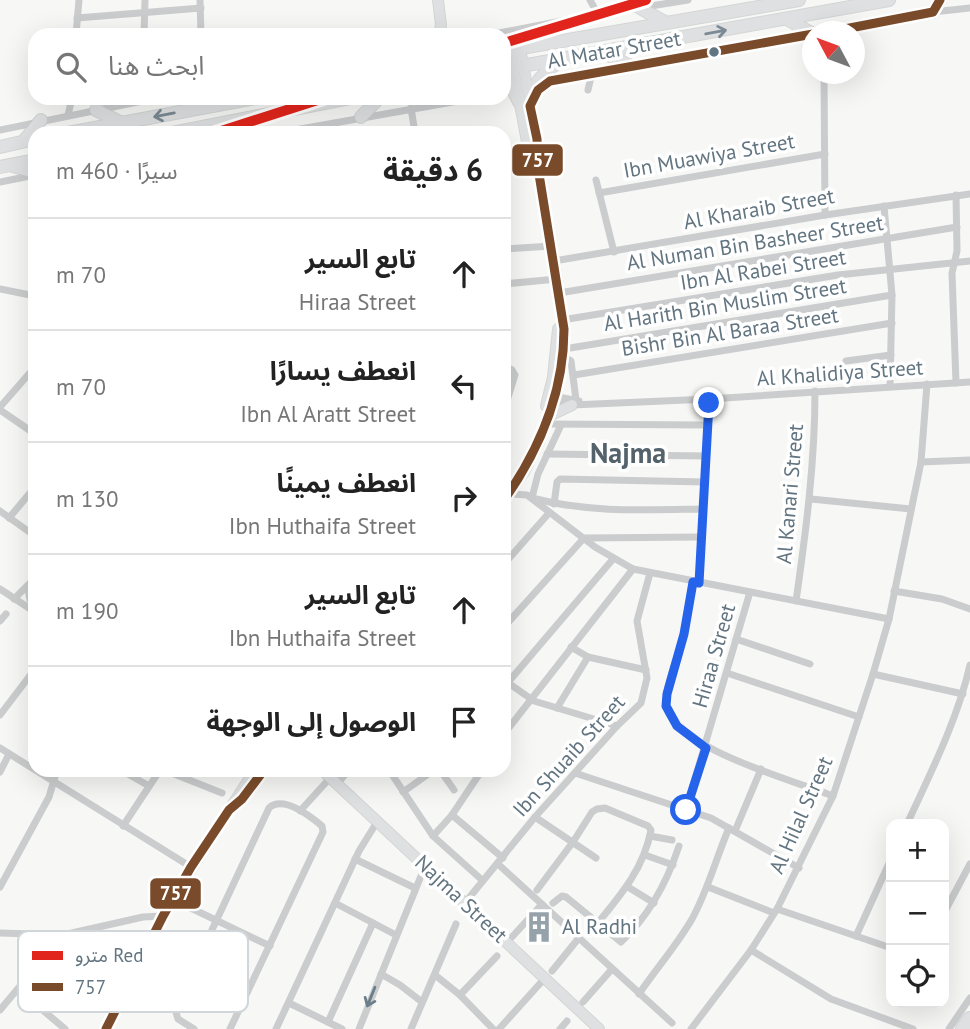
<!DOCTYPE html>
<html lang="ar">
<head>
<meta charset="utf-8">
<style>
	:root { --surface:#fff; --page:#f6f6f6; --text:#222; --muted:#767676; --line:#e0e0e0 }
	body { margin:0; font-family:"PT Sans","Noto Sans Arabic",sans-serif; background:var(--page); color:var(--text); direction:rtl }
	.controls { position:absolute; right:21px; bottom:21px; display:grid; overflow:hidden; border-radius:14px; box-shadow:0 7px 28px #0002 }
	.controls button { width:63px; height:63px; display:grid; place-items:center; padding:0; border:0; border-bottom:2px solid var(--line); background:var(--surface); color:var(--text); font:35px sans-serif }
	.compass { position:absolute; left:802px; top:21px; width:63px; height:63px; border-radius:50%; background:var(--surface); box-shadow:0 7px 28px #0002; rotate:311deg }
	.stop { position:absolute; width:21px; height:21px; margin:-16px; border:5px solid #2563eb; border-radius:50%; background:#fff }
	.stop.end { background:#2563eb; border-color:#fff; box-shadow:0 2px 7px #0008 }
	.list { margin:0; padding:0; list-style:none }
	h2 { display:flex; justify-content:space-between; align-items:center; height:91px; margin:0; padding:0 28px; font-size:30px }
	h2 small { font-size:23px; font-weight:400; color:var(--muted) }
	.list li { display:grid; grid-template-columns:46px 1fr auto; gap:21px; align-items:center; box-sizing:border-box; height:112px; padding:0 28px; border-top:2px solid var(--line) }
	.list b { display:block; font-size:26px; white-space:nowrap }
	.list p { margin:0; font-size:23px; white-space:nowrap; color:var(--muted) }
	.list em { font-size:23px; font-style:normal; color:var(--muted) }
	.icon { flex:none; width:38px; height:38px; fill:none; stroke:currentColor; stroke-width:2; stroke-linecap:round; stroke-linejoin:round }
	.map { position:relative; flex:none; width:970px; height:1029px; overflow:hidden; direction:ltr }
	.search { position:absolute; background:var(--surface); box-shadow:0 7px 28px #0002; left:28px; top:28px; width:483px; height:77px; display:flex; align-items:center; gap:18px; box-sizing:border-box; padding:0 24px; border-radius:21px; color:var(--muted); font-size:26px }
	.panel { position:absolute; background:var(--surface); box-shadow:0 7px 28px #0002; left:28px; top:126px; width:483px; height:651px; border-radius:21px; direction:rtl }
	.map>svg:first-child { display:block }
</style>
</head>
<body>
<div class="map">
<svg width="970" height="1029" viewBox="0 0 970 1029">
	<rect width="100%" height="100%" fill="#f7f7f6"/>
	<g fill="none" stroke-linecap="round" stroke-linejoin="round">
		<defs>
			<g id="secondary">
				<path d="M438 0 441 25 439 35"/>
				<path d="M510 50 527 142 535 162"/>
				<path d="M546 406 553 377 558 329"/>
				<path d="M549 416 572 405"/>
				<path d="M504 500 524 472 539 442 556 396 564 349V329L557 279 538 168 537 139 520 49"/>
				<path d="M322 770 599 1029"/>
				<path d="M106 1029 172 899 255 770"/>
			</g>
			<g id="primary">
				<path d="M640 8 665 22"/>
				<path d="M933 12 940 0"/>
				<path d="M787 19 813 34"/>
				<path d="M504 51 799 0"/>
				<path d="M602 52 631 66"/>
				<path d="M504 69 889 0"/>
				<path d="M504 84 513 90 519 102"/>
				<path d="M530 106C533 84 541 74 559 62"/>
				<path d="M96 110 122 123"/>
				<path d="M361 117 379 98"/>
				<path d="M68 133 255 98"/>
				<path d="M171 133 351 98"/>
				<path d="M24 141 41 120"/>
				<path d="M0 147 35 139"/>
				<path d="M13 166 35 172"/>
				<path d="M0 167 35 160"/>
			</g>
			<path id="highway" d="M963 1029 970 1019"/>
		</defs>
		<use href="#secondary" stroke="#d4d5d5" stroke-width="12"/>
		<use href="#primary" stroke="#d4d5d5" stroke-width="14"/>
		<use href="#highway" stroke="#d3d4d4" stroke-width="16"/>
		<g stroke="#cbcccd" stroke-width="7">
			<path d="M200 0 201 35"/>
			<path d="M590 0 595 9 602 13"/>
			<path d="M77 18 201 8"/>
			<path d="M826 32 933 12 970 8"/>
			<path d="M76 35 79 0"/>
			<path d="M144 35 145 0"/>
			<path d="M489 35 582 17 688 0"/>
			<path d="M824 74 825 215"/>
			<path d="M588 90 592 73"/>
			<path d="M537 93 541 87 550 81 810 34"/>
			<path d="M411 108 415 133"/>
			<path d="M68 115 72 98"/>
			<path d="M0 130 157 98"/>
			<path d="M278 133 475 98"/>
			<path d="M596 180 614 252"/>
			<path d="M0 182 35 175"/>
			<path d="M599 193 825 154"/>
			<path d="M884 206 892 295 890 386"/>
			<path d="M504 249 552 246"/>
			<path d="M554 261 825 215 970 194"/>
			<path d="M504 284 557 279"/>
			<path d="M0 289 35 296"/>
			<path d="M559 293 957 227"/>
			<path d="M562 320 838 275 970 261"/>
			<path d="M564 349 892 295"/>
			<path d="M563 356 571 361 576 400"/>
			<path d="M846 361 891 355"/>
			<path d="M504 366 512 370 515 375 504 410"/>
			<path d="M574 375 892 323"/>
			<path d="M956 383 952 273 957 251 956 195"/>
			<path d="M553 396 579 401"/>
			<path d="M552 402 572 405 709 399 970 382"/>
			<path d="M0 407 35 367"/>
			<path d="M0 410 35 434"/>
			<path d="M546 424 708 425"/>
			<path d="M561 425 538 474 532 498C589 513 645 510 703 509"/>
			<path d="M547 454 706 456"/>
			<path d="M921 462 970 460"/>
			<path d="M504 482 512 481"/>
			<path d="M510 494 527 495 595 547 633 569 889 619"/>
			<path d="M811 499 911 509"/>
			<path d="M554 504 557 482 560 479 705 482"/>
			<path d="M0 511 35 536"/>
			<path d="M9 518 35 487"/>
			<path d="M504 564 549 513"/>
			<path d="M693 582C690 599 688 617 684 635 679 655 666 682 666 702 665 746 798 782 833 796"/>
			<path d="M699 583 709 399"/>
			<path d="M0 589 35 612"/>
			<path d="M28 589 30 600 35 607"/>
			<path d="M894 591 942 599 970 609"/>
			<path d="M14 599 35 578"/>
			<path d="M796 601C806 531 815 462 815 391"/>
			<path d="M0 621 6 614"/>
			<path d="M504 627 584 538 702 537"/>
			<path d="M736 639 810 664"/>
			<path d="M571 647 588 657 646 670"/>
			<path d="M727 673 859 717"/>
			<path d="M873 674 963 694"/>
			<path d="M504 680 534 701 617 726"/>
			<path d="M504 687 613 559"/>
			<path d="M557 708 588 657"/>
			<path d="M0 715 35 669"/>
			<path d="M504 734 633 569"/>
			<path d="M0 748 191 867"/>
			<path d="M121 770 149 786"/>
			<path d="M164 770 222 793"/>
			<path d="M261 770 263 771"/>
			<path d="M389 770 433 836 482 880"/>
			<path d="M440 770 454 790"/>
			<path d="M0 772 9 754"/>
			<path d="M575 773 711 818 799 868"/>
			<path d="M337 784 349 770"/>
			<path d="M403 792 434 770"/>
			<path d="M686 809 750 592"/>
			<path d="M300 811 330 778"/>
			<path d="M452 815 503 858"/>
			<path d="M535 817 596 858"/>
			<path d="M907 824C931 772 957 721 970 665"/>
			<path d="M123 826 160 770"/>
			<path d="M735 831 761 769"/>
			<path d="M433 836 452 815 482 770"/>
			<path d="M650 836 672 840"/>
			<path d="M645 855 673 865"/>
			<path d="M355 859 415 888"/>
			<path d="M498 864 672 1023"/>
			<path d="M0 887 49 797 57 770"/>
			<path d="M628 887 654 903"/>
			<path d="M708 887 774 913"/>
			<path d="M537 890 573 842 592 812 597 809 605 808 648 826 651 830C644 868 621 895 597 924"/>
			<path d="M172 899 270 946"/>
			<path d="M335 903 396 935"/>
			<path d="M553 903 562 896 566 897 621 942C649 916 667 882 679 846"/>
			<path d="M464 904 535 817 617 726 641 703 647 678 637 621 650 573"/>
			<path d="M777 909 891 948"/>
			<path d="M944 913 970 864"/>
			<path d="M0 933 63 935 143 917 163 916"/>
			<path d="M69 934 114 975"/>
			<path d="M856 936 891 859"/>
			<path d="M512 937 542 904"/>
			<path d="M751 950 831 999 913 1029"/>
			<path d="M552 971 578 939"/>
			<path d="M381 974 400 985 422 1002"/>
			<path d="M435 975 460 995 493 1029"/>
			<path d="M18 989 65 1029"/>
			<path d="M639 994C656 969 677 945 692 919 708 890 716 858 729 828"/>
			<path d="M460 995 497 956"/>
			<path d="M583 1002 612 969"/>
			<path d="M289 1003 342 1029"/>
			<path d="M0 1010 63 935"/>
			<path d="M328 1022 373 923"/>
			<path d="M194 1029 178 1019 175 1009 269 808C283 795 310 816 322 826L323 832 230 1029"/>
			<path d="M276 1029 359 851 377 822"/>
			<path d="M359 1029 425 866"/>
			<path d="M411 1029 456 924"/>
			<path d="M499 1029 545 978"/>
			<path d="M560 1029 567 1021"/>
			<path d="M691 1029 751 950 777 909 833 796 873 674 889 619 921 462 927 384"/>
			<path d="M949 1029 970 998"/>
		</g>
		<use href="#secondary" stroke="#dfe0e1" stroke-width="10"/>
		<use href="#primary" stroke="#dfe0e1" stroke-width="12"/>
		<use href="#highway" stroke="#dfe0e1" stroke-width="14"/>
		<defs>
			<g id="bus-1">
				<path d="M829 32 933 12 940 0"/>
				<path d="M504 500C540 449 564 392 564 329L538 168 537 139 530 106 538 90 550 81 813 34"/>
				<path d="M106 1029 163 916 191 867 229 810 242 799 264 770"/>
			</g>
		</defs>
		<use href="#bus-1" stroke="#fff" stroke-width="14"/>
		<use href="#bus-1" stroke="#7a4b2a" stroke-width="9"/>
		<defs>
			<g id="metro-1">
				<path d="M504 43 646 0"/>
				<path d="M215 133 324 98"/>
			</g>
		</defs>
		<use href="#metro-1" stroke="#fff" stroke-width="16"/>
		<use href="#metro-1" stroke="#e2251c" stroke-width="10"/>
	</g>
	<defs><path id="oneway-shaft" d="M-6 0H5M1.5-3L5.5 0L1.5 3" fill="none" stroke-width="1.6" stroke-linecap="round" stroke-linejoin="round" transform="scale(1.75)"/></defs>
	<g stroke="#7b8a94">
		<use href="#oneway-shaft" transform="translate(716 32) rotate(-10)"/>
		<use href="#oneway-shaft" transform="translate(164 115) rotate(169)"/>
	</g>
	<use stroke="#6c7e89" href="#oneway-shaft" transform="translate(371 997) rotate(112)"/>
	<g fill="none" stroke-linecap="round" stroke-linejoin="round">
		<path stroke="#2563eb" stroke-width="9" d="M686 810 706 748 677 726 666 706 667 694 684 634 693 582 699 583 709 403"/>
	</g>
	<defs>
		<symbol id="building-bare" viewBox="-9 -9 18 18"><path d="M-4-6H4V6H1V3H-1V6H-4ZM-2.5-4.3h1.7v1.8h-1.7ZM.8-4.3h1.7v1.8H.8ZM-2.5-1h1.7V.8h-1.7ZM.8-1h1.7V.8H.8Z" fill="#96a2aa" stroke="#fff" stroke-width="2.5" paint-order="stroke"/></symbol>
	</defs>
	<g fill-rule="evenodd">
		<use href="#building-bare" x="517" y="905" width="44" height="44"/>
	</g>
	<circle fill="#627581" stroke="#fff" stroke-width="2.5" cx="714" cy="52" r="6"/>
	<g text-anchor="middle" stroke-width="7" stroke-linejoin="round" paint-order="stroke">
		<g font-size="21" fill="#627581" stroke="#fff">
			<text transform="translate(614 50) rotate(-10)" y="7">Al Matar Street</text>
			<text transform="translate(709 156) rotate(-10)" y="7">Ibn Muawiya Street</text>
			<text transform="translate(759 209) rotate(-10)" y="7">Al Kharaib Street</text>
			<text transform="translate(755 243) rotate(-9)" y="7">Al Numan Bin Basheer Street</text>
			<text transform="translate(763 270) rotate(-9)" y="7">Ibn Al Rabei Street</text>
			<text transform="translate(725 305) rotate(-9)" y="7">Al Harith Bin Muslim Street</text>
			<text transform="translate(730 332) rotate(-9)" y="7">Bishr Bin Al Baraa Street</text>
			<text transform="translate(840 373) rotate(-4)" y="7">Al Khalidiya Street</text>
			<text transform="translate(790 494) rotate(-85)" y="7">Al Kanari Street</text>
			<text transform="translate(714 656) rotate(-74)" y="7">Hiraa Street</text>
			<text transform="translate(569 756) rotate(-48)" y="7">Ibn Shuaib Street</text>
			<text transform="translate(801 815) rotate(-66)" y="7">Al Hilal Street</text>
			<text transform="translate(461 899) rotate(43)" y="7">Najma Street</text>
		</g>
		<g font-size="21" fill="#627581" stroke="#fff" text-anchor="start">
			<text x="562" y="934">Al Radhi</text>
		</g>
		<g font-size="28" font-weight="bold" fill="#54626c" stroke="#fff">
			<text x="628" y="463">Najma</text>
		</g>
	</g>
	<rect x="18" y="931" width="230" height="81" rx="10" fill="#fff" stroke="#d0d6d9" stroke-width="2"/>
	<rect x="32" y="951" width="31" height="9" fill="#e2251c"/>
	<rect x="32" y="983" width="31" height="8" fill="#7a4b2a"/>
	<g font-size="19" fill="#627581">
		<text x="75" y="962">مترو Red</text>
		<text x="75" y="994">757</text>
	</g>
	<g stroke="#fff" stroke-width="2.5">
		<rect x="511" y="143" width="53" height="34" rx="7" fill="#7a4b2a"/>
		<rect x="149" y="877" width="53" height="33" rx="7" fill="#7a4b2a"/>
	</g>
	<g font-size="19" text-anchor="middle" font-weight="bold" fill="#fff">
		<text x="538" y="167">757</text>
		<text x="176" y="900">757</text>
	</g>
</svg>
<div class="controls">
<button>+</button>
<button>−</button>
<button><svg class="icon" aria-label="locate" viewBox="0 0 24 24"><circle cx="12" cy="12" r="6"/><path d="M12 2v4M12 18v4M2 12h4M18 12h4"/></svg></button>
</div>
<svg class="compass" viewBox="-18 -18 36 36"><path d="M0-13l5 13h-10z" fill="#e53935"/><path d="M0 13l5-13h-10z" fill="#767676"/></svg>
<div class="stop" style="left:686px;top:810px"></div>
<div class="stop end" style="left:709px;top:403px"></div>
<div class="search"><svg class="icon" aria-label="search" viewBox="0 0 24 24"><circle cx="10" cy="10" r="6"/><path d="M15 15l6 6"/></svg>ابحث هنا</div>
<section class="panel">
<h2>6 دقيقة<small>سيرًا · 460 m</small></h2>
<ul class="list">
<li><svg class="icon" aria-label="ahead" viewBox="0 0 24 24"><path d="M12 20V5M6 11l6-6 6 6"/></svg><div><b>تابع السير</b><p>Hiraa Street</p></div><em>70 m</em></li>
<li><svg class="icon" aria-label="left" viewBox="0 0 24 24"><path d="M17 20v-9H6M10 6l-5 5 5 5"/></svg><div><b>انعطف يسارًا</b><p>Ibn Al Aratt Street</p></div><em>70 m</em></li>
<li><svg class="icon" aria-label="right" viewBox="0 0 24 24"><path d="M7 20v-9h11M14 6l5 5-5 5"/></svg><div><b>انعطف يمينًا</b><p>Ibn Huthaifa Street</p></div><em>130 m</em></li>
<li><svg class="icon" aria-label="ahead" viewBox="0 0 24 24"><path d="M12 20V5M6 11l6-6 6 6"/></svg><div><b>تابع السير</b><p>Ibn Huthaifa Street</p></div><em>190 m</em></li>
<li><svg class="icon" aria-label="arrive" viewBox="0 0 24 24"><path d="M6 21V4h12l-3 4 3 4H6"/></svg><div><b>الوصول إلى الوجهة</b></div></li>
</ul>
</section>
</div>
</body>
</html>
